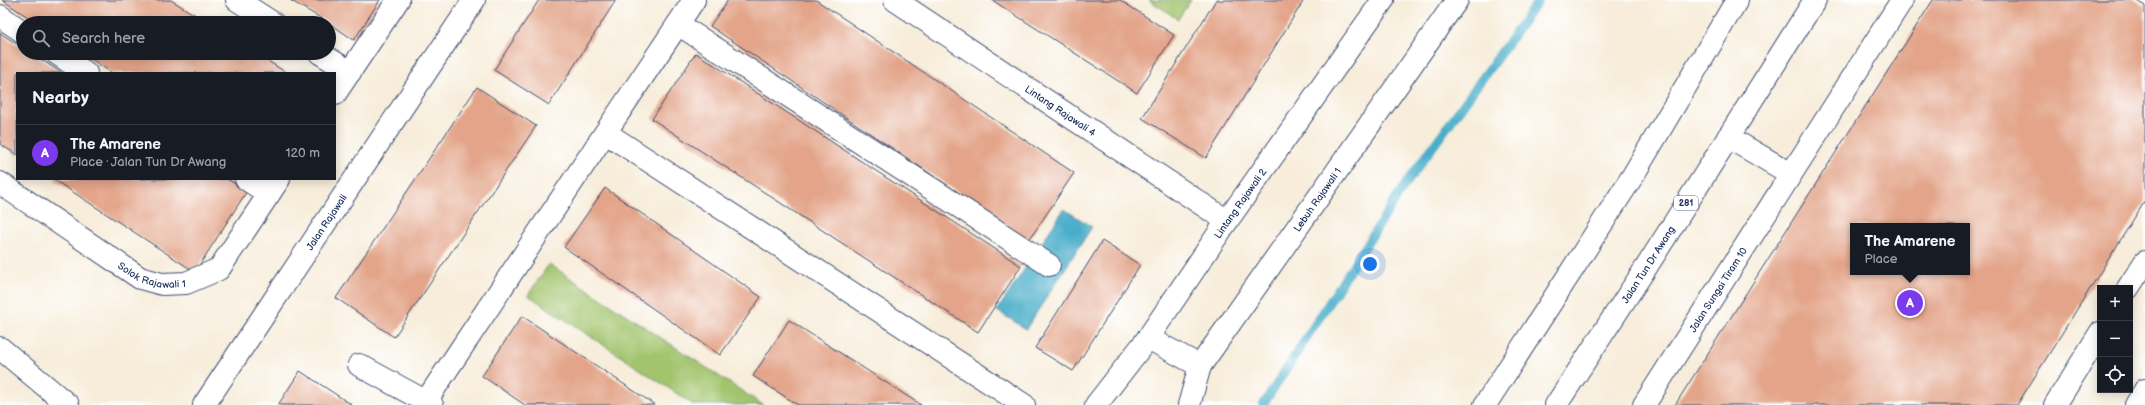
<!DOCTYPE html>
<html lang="en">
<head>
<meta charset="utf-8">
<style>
	:root { --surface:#171b24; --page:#20242c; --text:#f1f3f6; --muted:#9ea1a6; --line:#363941; --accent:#7c3aed }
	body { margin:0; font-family:"Balsamiq Sans",sans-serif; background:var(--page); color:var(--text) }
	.controls { position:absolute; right:12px; bottom:12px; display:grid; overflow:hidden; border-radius:0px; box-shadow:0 2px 10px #0003 }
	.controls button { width:36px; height:36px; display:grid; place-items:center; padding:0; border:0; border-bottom:1px solid var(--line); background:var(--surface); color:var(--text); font:20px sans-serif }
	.you { position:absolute; left:1370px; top:264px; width:14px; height:14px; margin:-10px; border:3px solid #fff; border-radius:50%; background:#1a73e8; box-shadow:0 0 0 6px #1a73e833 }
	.badge { display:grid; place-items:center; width:26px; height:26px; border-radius:50%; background:var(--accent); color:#fff; font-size:13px; font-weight:700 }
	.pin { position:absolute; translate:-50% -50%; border:2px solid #fff; box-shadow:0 1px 4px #0006 }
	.popup { position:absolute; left:1850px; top:223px; width:120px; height:52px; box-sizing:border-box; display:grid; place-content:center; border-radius:0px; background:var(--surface); filter:drop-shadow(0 1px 3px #0005); font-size:13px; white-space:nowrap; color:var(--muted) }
	.popup b { font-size:15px; color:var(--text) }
	.popup::after { content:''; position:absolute; left:50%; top:100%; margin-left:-8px; border:8px solid transparent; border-top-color:var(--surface) }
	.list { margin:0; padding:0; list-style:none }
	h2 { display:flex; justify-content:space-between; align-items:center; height:52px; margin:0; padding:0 16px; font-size:17px }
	h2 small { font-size:13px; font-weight:400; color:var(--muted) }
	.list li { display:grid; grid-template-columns:26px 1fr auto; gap:12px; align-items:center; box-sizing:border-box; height:56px; padding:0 16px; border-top:1px solid var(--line) }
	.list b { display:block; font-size:15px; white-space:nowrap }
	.list p { margin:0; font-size:13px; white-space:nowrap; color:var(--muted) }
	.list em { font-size:13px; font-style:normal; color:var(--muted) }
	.icon { flex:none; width:22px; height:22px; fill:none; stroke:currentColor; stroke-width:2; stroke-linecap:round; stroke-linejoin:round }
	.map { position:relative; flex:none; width:2145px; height:405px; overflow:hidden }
	.search { position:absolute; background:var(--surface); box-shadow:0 2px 10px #0003; left:16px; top:16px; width:320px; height:44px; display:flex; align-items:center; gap:10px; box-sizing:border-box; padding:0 14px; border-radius:22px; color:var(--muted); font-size:15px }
	.panel { position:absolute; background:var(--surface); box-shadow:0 2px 10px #0003; left:16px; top:72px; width:320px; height:108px; border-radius:0px }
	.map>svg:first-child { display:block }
</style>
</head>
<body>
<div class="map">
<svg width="2145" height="405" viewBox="0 0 2145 405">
	<rect width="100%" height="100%" fill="#fff"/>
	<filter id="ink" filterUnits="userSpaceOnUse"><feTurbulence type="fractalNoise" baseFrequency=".025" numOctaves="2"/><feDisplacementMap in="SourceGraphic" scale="8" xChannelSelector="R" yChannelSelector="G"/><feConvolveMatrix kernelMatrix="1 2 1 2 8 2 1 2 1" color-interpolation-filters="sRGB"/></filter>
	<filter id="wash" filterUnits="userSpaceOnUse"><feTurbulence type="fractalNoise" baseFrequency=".012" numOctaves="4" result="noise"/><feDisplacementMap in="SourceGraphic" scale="16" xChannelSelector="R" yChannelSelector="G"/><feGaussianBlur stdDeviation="0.9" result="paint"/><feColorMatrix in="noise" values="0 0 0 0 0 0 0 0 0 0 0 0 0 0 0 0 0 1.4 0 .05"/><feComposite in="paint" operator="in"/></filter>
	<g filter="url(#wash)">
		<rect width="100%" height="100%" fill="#f7edda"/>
		<g fill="#a2c46d" stroke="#5e7a66">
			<path d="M1149 0H1191L1178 19Z"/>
			<path d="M549 264 763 405H694L528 295Z"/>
		</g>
		<path fill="#4aaec9" stroke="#326e94" d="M1064 209 1092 227 1026 329 997 311Z"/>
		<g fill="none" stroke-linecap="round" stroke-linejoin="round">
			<path stroke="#4aaec9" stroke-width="9" d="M1263 405 1403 188 1539 0"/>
		</g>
		<g id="blocks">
			<g fill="#e3a489" fill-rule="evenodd">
				<path d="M2 0H171L208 23H37Z"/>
				<path d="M290 0H380L354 40 329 23Z"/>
				<path d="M539 0H616L549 105 494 70Z"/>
				<path d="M728 0H816L1074 173 1029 240 710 26Z"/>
				<path d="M992 0H1120L1174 35 1137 93Z"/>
				<path d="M1216 0H1304L1206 158 1142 118Z"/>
				<path d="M1933 0H2135L2145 6V201L2017 405H1675ZM1853 226H1967V272H1853Z"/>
				<path d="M0 33 23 48V53H31L62 73H17V155L0 144Z"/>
				<path d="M82 53H255L287 73H112Z"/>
				<path d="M696 53 1021 266 978 332 652 119Z"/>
				<path d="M477 87 536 126 394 337 336 298Z"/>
				<path d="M53 179H227L247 191 195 272Z"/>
				<path d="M605 188 761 297 720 355 564 247Z"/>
				<path d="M1102 241 1140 265 1073 371 1035 348Z"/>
				<path d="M522 316 655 405H525L482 376Z"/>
				<path d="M789 320 921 405H798L753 376Z"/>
				<path d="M300 371 352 405H278Z"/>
			</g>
		</g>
	</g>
	<g filter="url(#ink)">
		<use href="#blocks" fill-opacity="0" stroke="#3c4c71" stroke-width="1"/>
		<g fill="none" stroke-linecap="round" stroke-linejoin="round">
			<defs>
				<g id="minor">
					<path d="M237 0 273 23"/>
					<path id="s1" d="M895 0 1227 221"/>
					<path d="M0 16 23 32"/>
					<path d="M678 24 1049 265"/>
					<path d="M56 53 86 73"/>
					<path d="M320 53 350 72"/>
					<path d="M335 94 398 0"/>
					<path d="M606 133 1024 405"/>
					<path d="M1728 137 1791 174"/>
					<path d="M246 179 269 194"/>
					<path id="s2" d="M0 183 140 278 162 284 186 283 219 269 279 179"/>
					<path d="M2128 288 2145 262"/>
					<path d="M1148 338 1200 366"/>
					<path d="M0 348 68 405"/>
					<path d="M359 365 432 405"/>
					<path d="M426 401 694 0"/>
					<path id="s3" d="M204 405 474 0"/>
					<path id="s4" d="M1096 405 1148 338 1227 221 1383 0"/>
					<path id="s5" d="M1189 405 1200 366 1457 0"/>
					<path id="s6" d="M1644 405 1902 0"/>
					<path d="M2055 405 2100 333"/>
					<path d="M2136 405 2145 390"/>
				</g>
				<g id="major">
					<path d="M1485 405 1632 177 1737 0"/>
					<path id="s7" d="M1556 405 1647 266 1815 0"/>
				</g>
			</defs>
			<use href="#minor" stroke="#3c4c71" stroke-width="24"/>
			<use href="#major" stroke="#3c4c71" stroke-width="24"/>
			<use href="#minor" stroke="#fff" stroke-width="22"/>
			<use href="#major" stroke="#fff" stroke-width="22"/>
		</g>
	</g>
	<g text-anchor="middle" stroke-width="4" stroke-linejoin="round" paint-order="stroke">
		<rect fill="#fff" stroke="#5f6d8e" stroke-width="1" x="1674" y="196" width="24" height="14" rx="3"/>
		<g font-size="9" font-weight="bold" fill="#1b2f5e">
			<text x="1686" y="206">281</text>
		</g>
		<g font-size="10" fill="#1b2f5e" stroke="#fff">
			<text dy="4" stroke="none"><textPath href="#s1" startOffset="199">Lintang Rajawali 4</textPath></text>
			<text dy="4" stroke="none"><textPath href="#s5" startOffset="244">Lebuh Rajawali 1</textPath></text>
			<text dy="4" stroke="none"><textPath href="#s4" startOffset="248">Lintang Rajawali 2</textPath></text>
			<text dy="4" stroke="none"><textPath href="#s3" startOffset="220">Jalan Rajawali</textPath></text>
			<text dy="4" stroke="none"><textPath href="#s7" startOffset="168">Jalan Tun Dr Awang</textPath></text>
			<text dy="4" stroke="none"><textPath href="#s2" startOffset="180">Solok Rajawali 1</textPath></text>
			<text dy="4" stroke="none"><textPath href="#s6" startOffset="137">Jalan Sungai Tiram 10</textPath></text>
		</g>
	</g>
</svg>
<div class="controls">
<button>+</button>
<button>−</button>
<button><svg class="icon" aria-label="locate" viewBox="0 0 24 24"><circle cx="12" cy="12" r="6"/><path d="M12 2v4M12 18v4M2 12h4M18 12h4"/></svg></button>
</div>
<div class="you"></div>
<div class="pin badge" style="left:1910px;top:303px">A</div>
<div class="popup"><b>The Amarene</b>Place</div>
<div class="search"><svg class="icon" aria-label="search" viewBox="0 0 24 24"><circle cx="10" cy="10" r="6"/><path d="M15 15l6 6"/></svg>Search here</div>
<section class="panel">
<h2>Nearby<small></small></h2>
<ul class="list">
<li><span class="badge">A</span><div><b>The Amarene</b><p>Place · Jalan Tun Dr Awang</p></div><em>120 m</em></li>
</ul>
</section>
</div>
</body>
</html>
